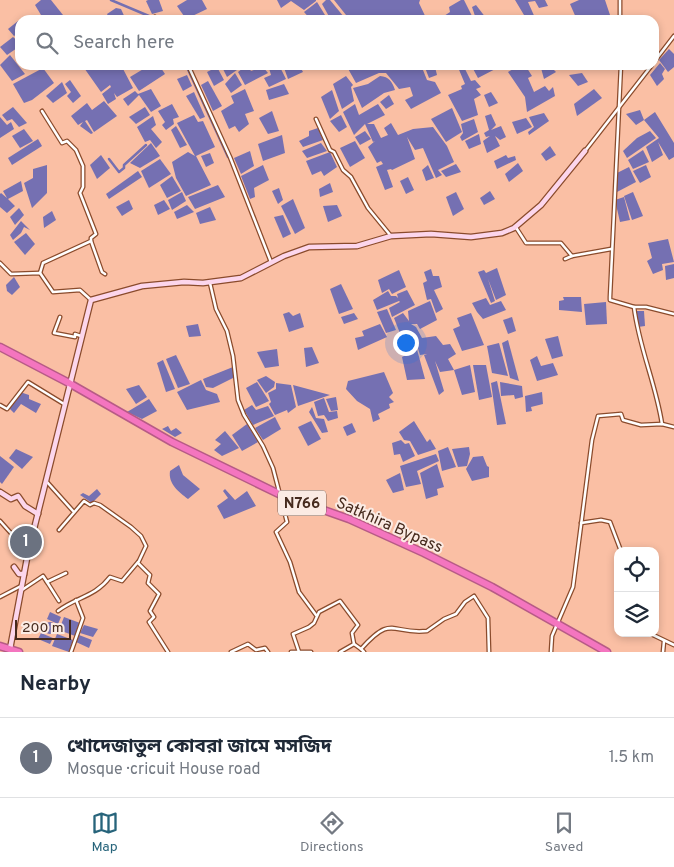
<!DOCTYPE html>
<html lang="en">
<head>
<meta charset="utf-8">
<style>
	:root { --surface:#fff; --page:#f6f6f7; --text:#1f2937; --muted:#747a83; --line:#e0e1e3; --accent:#27647b }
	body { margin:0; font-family:Overpass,"Noto Sans Bengali",sans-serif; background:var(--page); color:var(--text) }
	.controls { position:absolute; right:15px; bottom:15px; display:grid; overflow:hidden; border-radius:10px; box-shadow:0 2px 8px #0003 }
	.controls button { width:45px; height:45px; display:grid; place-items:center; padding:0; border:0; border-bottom:1px solid var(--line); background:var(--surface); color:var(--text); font:25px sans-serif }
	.scale { position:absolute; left:15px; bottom:12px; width:56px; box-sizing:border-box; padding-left:5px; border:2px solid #462a1d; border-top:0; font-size:14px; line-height:18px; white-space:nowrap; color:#462a1d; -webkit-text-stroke:4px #fbebe4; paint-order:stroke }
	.you { position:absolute; left:405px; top:342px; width:18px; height:18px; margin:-12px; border:4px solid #fff; border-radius:50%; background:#1a73e8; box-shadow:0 0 0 8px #1a73e833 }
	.badge { display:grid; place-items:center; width:32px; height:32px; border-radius:50%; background:var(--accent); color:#fff; font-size:16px; font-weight:700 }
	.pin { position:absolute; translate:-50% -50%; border:2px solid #fff; box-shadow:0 1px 5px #0006 }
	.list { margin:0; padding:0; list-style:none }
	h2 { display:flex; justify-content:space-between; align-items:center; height:65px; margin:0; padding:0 20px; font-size:21px }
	h2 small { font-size:16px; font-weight:400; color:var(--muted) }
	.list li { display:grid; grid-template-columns:32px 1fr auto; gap:15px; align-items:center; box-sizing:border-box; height:80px; padding:0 20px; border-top:1px solid var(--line) }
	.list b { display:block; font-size:19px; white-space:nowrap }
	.list p { margin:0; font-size:16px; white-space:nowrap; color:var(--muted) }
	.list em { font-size:16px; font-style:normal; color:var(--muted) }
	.icon { flex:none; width:28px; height:28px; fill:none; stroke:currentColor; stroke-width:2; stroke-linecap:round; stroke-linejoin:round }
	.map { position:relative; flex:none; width:674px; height:652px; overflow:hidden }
	.search { position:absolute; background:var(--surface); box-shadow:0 2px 8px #0003; left:15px; right:15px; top:15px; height:55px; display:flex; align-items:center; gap:12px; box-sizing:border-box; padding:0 18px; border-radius:15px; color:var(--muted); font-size:19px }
	.sheet { height:145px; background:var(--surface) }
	nav { display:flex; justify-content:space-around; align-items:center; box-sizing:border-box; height:70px; border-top:1px solid var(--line); background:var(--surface); font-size:14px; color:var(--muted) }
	nav a { display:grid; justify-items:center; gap:2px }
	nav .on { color:var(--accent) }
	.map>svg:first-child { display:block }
</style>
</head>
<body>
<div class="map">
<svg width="674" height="652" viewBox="0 0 674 652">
	<rect width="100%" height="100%" fill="#fabfa4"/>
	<g fill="#7570b2">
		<path d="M41 0H51L67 20H44L35 5Z"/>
		<path d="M148 0H159L163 11 152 14 146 1Z"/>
		<path d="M187 0H202L207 9 186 19 177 6Z"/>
		<path d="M277 0H316V1L304 10 291 1 281 8Z"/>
		<path d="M326 0H330L344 17 338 20H331L322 4Z"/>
		<path d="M334 0H420L419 3 427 20H350Z"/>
		<path d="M461 0H464L474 20H438L450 12 449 7Z"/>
		<path d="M515 0H545L548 6 539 8 535 1 528 2 536 20H527Z"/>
		<path d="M579 0H605L610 15 602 20H577L570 4Z"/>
		<path d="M317 2 325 15 318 20H311L304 12Z"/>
		<path d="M476 5 486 18 476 19 472 7Z"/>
		<path d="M116 8 121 9 126 20H110L107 14Z"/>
		<path d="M18 21 20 32 14 36 8 29Z"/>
		<path d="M13 37 20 43V46L7 55 0 47Z"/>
		<path d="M669 49 674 54V67L668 72 659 60Z"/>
		<path d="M10 55 25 74 12 81 0 65Z"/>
		<path d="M660 63 665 69 662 74 664 79 657 86 650 75Z"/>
		<path d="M82 65H121L133 88 117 97 114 93 116 99 108 104 102 94 111 87 110 85 101 92Z"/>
		<path d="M150 65H159L165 74 139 91 130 77Z"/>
		<path d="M221 65H244L227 77Z"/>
		<path d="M247 65 251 71 263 67 268 73 245 85 238 72Z"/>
		<path d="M268 65H279L273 69 280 67 286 79 269 87 264 78 271 75Z"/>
		<path d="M283 65H299L303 72 288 79Z"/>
		<path d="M346 65H421L427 80 435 82 441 93 411 109 405 100 413 96 410 87 399 89 386 73H379L356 83Z"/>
		<path d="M424 65H440L435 67 437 75 429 78Z"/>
		<path d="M457 65H463L471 81 475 80 481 87 476 89 481 95 474 99 478 115 462 121 448 95 462 89 461 86 465 84Z"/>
		<path d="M471 65H516L505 70 503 65 478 78Z"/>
		<path d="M520 65H525L532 76 528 78 534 92 545 86 549 91 553 87 555 96 527 112 525 97 508 72Z"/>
		<path d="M546 65H549L556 72 544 79 541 68Z"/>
		<path d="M217 67 224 80 214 86 207 72Z"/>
		<path d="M43 68 54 83 32 100 24 103 13 84Z"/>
		<path d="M235 73 242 85 231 93 225 84Z"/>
		<path d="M582 73 588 82 578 86 569 75Z"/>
		<path d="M187 75 192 86 183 91 177 79Z"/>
		<path d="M346 76 353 85 351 87 354 101 342 109 333 84Z"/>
		<path d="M380 76C389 77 392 81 395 90L384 93 362 108 353 88 368 84Z"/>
		<path d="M70 80 81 96 73 103 67 96 71 92 65 84Z"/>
		<path d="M208 81 222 106 213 111 201 85Z"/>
		<path d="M62 82 67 93 53 103 46 96Z"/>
		<path d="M284 84 289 94 269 100 266 90Z"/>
		<path d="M151 89 161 106 151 112 139 95 128 106 123 99 135 91 138 94Z"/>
		<path d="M245 89 254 111 245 114 249 124 239 132 235 126 229 129 221 111 234 103 231 96Z"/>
		<path d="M594 89 602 98 577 116 574 104Z"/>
		<path d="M332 90 339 111 330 119 321 97Z"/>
		<path d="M194 92 205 117 200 119 186 96Z"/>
		<path d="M491 92 498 103 489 107 484 95Z"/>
		<path d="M389 95 394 104 386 109 380 102Z"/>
		<path d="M104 101 117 116 94 132 87 120 85 121 93 133 91 134 80 126 83 122 78 125 71 116 87 103 92 110Z"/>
		<path d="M172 104 179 117 173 119 174 124 166 130 162 125 165 122 158 111Z"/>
		<path d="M355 104 359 115 378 104 385 115 367 124H374L381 138 388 135 384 128 391 123 398 135 413 129 433 127 447 146 454 162 438 170 442 175 436 178 423 148 415 150 407 137 415 159 392 170 391 169 387 170 393 187 385 190 376 167 383 164 381 161 377 163 368 147 375 141 373 142 365 124 354 135 343 112Z"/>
		<path d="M13 107 27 123 19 127 12 119 7 121 2 115Z"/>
		<path d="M145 107 150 115 136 124 129 117Z"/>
		<path d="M452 108 462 132 446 142 431 119Z"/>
		<path d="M640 110 644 120 655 112 674 143V157L669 160 658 142 663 155 652 162 646 147 659 138 644 120 636 125 626 114Z"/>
		<path d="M272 111 279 131 268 134 259 118Z"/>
		<path d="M544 113 549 121 529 135 528 132 534 127 529 117Z"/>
		<path d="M491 114 496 125 491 130 501 126 506 137 500 140 495 136 500 146 487 153 483 141 490 136 486 137 484 133 489 130 485 116Z"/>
		<path d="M194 115 198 122 203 121 215 147 196 156 211 185 186 196 176 178 172 162 188 152 195 156 177 123Z"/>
		<path d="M341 115 347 127 339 132 330 121Z"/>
		<path d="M153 116 156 125 151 129 162 142 156 148 150 140 145 142 137 127Z"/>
		<path d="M0 117 7 125 11 122 14 129 0 138Z"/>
		<path d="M526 118 532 127 517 134 512 122Z"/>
		<path d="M474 119 478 132 462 141 460 137 463 133 461 124Z"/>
		<path d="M176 126 187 145 180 148 171 130Z"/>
		<path d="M318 128 323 140 303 147 299 141 309 136V131Z"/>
		<path d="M24 129 33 141 20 148 12 136Z"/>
		<path d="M365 131 371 139 360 145 355 137Z"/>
		<path d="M650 131 656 138 627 158 623 151 637 138Z"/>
		<path d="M479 134 481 144 469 149 465 141Z"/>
		<path d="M282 135 285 153 263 161 258 144Z"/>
		<path d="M38 139 42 146 12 165 8 158Z"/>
		<path d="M355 141 365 158 350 167 340 148Z"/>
		<path d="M151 143 160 156 140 168 130 163Z"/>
		<path d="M321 143 327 151 307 158 302 151Z"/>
		<path d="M550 146 556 155 546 161 541 154Z"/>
		<path d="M643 150 649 162 633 169 628 160Z"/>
		<path d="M250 151 254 166 241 174 234 158Z"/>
		<path d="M330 152 337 167 324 176 321 171 312 175 306 161Z"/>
		<path d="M210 153 214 163 206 167 201 156Z"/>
		<path d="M101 155 110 168 97 179 90 165Z"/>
		<path d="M506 155 508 158 515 156 516 160 497 169 494 161Z"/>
		<path d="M160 159 171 174 149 188 141 171Z"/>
		<path d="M518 163 523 171 509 182 505 174Z"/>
		<path d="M456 164 461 172 446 177 441 171Z"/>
		<path d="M47 165V193L32 208 24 183 33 178V169Z"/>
		<path d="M263 165 269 180 254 188 255 197 250 199 241 176Z"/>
		<path d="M428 165 434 178 426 181 422 170Z"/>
		<path d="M646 165 651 177 640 183 633 171Z"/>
		<path d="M629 167 636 182 617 192V173Z"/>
		<path d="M138 171 142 177 109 199 106 194Z"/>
		<path d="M172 176 181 191 167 198 160 185Z"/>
		<path d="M408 177 414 190 406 194 400 181Z"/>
		<path d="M21 181 23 191 8 199 15 206 7 213 0 207V194L1 193 7 198 3 191Z"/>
		<path d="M330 183 333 192 320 197 319 189Z"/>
		<path d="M218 185 225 197 195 209 188 197Z"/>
		<path d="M279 188 283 200 278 204 272 191Z"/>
		<path d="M490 191 495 199 484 205 480 198Z"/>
		<path d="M182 192 186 201 172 210 168 200Z"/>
		<path d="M456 192 464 209 453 216 446 197Z"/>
		<path d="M633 192 643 216 632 220 624 196Z"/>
		<path d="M624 197 630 220 620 222 615 200Z"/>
		<path d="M293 199 305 228 295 234 281 206Z"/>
		<path d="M129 200 133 209 122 216 116 207Z"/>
		<path d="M164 200 170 209 158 215 154 205Z"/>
		<path d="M187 205 194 212 177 219 174 212Z"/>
		<path d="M337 205 342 216 328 222 323 206Z"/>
		<path d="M210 207 216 220 200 224 196 213Z"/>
		<path d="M19 208 24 215 15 225 10 217Z"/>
		<path d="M52 211 56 220 44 228 43 217Z"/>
		<path d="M283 215 291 234 283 238 274 217Z"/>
		<path d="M21 221 30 230 24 227 21 233 13 240 10 235Z"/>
		<path d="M26 233 35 244 25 255 14 242Z"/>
		<path d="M668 239 674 262 662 264 663 270 653 274 647 261 652 258 648 243Z"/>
		<path d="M674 264V278L666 280 665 266Z"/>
		<path d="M497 268 506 295 496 300 488 279 495 301 491 303 478 272 484 270 486 273Z"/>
		<path d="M431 269 433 276H439L442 287 434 290 443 309 436 313 431 299 427 300 423 283 427 281 424 272Z"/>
		<path d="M399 270 406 287 392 294 389 289 382 293 378 280Z"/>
		<path d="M14 277 20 287 12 295 7 291 6 285Z"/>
		<path d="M341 284 353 309 339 314 330 289Z"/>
		<path d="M407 290 415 305 392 317 389 308 400 302 399 301 377 310 373 300 388 291 391 296H396L398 298 397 294Z"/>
		<path d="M563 297H581L582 312 559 310V301L564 300Z"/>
		<path d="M486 298 490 305 501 301 506 310 483 319 477 312 472 303Z"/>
		<path d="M430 301 437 320 420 329 417 324H411L416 327 422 338 436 336 443 345 450 344 456 354 448 359 454 370 470 365 475 392 462 395 454 370 440 372 435 361 444 391 439 395 424 355 427 354 420 355 415 339 403 341 394 318 403 313 409 321 408 311Z"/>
		<path d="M606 302 607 324 586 325 584 304Z"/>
		<path d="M387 309 396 330 386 333 377 312Z"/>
		<path d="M636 311H644L645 326 638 327Z"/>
		<path d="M289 312 293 316 300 313 304 327 289 332 283 314Z"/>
		<path d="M354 313 358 319 344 324 341 317Z"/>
		<path d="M471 313 484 345 462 351 453 329 460 326 457 318Z"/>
		<path d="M512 317 516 331 508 334 503 320Z"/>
		<path d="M198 324 201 336 189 337 186 326Z"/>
		<path d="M380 324 387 337 358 350 355 338 364 336 362 331Z"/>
		<path d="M558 336 563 356 552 359 545 339Z"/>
		<path d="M508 340 519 381 510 378 502 343Z"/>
		<path d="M415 342 425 379 407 380 402 357 410 353 405 343Z"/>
		<path d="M499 343 508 376 492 373 487 346Z"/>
		<path d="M312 347 319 363 306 367 304 348Z"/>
		<path d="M277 349 279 366 265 368 257 352Z"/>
		<path d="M176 355 190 384 178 388 166 359Z"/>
		<path d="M537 356 541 366 553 363 558 375 537 381 530 360Z"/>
		<path d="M163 360 175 389 166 392 157 363Z"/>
		<path d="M473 365H486L492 397 479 400Z"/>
		<path d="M233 367 235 377 213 388 206 387 203 379Z"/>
		<path d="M384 372 393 393 389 397 394 402 389 404 390 408 378 414 380 419 373 422 370 409 357 401 346 389 348 381Z"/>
		<path d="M266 376 275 382 274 387 266 393 257 380Z"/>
		<path d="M201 380 206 390 217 394 220 402 187 410 177 392Z"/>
		<path d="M497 381 506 424 497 425 491 383Z"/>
		<path d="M257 382 269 401 256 407 246 388Z"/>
		<path d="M500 382 522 386 523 397 515 399 514 395 501 396Z"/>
		<path d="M276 383 291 385 296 407 288 413 287 410 275 415 269 404 271 402 268 393 276 389Z"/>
		<path d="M139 385 147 397 136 404 126 389Z"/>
		<path d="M293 385 330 395 298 406Z"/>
		<path d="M20 392 29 395V399L41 404 36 413 21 404 14 413 9 408Z"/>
		<path d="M542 392 543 404 531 407 532 411 526 412 525 396Z"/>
		<path d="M336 397 338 410 331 411 326 399Z"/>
		<path d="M324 398 329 412 337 411 338 418 328 421 324 415 318 416 314 402Z"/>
		<path d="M149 399 157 411 142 419 127 412Z"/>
		<path d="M252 405 256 410 268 406 274 416 253 425 244 410Z"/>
		<path d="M312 407 316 418 324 419 328 432 322 433 309 412Z"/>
		<path d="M275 417 281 429 263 440 255 428Z"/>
		<path d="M311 421 321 439 308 446 298 427Z"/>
		<path d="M414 421 427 442 430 439 436 449 418 455 410 441 404 440 399 432Z"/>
		<path d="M352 423 356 432 347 436 343 427Z"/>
		<path d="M247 424 258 442 242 451 232 435Z"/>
		<path d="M168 426 171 431 176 428 182 433 175 437 162 429Z"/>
		<path d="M225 431 239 448 222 456 214 450 221 444 215 440Z"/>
		<path d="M401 440 405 444 409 443 415 456 403 462 400 454 394 455 392 443Z"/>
		<path d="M448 447 456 467 442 471 438 451Z"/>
		<path d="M469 447 470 454 467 466 458 467 452 449Z"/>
		<path d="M16 449 33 457 22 469 9 458Z"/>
		<path d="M436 454 439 461 417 471 421 484 406 487 400 466Z"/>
		<path d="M0 456 14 467 2 484 0 482Z"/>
		<path d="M483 456 487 466 489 467V477L472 481 466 469 473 457Z"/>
		<path d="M437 464 444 487 437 489 438 495 426 499 420 473Z"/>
		<path d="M179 465 183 475 200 489 188 499C179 492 168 484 170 471Z"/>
		<path d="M400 473 404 490 393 493 386 480Z"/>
		<path d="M97 489 101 494 92 503 80 495 83 493 89 496Z"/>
		<path d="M225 489 235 500 247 491 256 506 224 519 217 506 228 498 223 491Z"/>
		<path d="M50 612 61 617 58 624 47 619Z"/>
		<path d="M64 617 80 623 75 636 59 630Z"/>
		<circle cx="50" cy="628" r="6"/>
		<path d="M84 625 98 629 93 637 80 633Z"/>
		<path d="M41 633 53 638 50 644 38 639Z"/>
		<path d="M57 634 73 640 69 652 52 646Z"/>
		<path d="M79 635 92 640 89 648 76 642Z"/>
	</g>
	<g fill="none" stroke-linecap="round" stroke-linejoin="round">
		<g stroke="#7570b2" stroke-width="2.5">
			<path d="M111 0 156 19"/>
			<path d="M186 65 228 157"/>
			<path d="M109 159 119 172 124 168V165L146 145"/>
		</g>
		<defs>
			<g id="street">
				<path d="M620 0V20"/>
				<path d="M155 17 159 20"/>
				<path d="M654 62 674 36"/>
				<path d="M188 65 230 157 271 262"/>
				<path d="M621 65 610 297V300L634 307H646L674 314"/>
				<path d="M316 119 330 150 334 152 343 170 351 177 368 208 391 236"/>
				<path d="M585 151 652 65"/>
				<path d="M515 226 526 243H561L572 256 611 249"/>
				<path d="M91 241 102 272 105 274"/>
				<path d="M565 259 572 256"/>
				<path d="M0 263 11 274 40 273 53 292 80 290 91 300"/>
				<path d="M40 273 43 263 91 241V238L96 234 80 193 83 187V166L76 150 67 141 62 143 42 111"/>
				<path d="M210 283 216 309 227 331 233 356 238 400 244 415 263 446 273 468 287 522 276 532 290 562 299 592 316 615"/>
				<path d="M634 307C639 348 656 384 662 424"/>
				<path d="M60 317 54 333 75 337V334L81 336"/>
				<path d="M0 405 7 409 28 382 64 404"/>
				<path d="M47 482 73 511"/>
				<path d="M0 521 27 551"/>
				<path d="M581 523 601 520 610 522 621 551"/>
				<path d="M59 530 84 501 90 505 94 503 100 505 131 527 141 536 146 546 138 563 150 575 148 583 159 594 150 611 154 617 149 622 168 652"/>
				<path d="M47 582 59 601"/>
				<path d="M22 590 43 576 47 582 66 573"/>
				<path d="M0 597 21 586"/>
				<path d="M58 611C76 597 95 597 110 577L122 581 138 562"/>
				<path d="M649 633 674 645"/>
				<path d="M71 652 83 618 76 600"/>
				<path d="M231 652 248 644 256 650 265 648 268 652"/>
				<path d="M291 652H311"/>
				<path d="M299 652 293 634 309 627 314 623 319 612 340 601 358 625 352 633 354 644"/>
				<path d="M340 652 354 644 361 649"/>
				<path d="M364 652 361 649C393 613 391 635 427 631L444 619 456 614 465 602 474 596 488 618 489 652"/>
				<path d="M551 652 552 636 573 587 592 440 598 416 621 414 623 420 641 425 662 424 674 427"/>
				<path d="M663 652 664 641"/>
			</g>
			<g id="secondary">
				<path d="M0 492 11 499 18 496 25 506 38 514"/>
				<path d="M14 567 19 574H24"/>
				<path d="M10 649 28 553 91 300 142 286 184 282 203 283 241 278 284 256 309 247 357 246 391 236 431 234 471 237 502 233 514 228 541 205 585 151"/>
			</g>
			<g id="highway">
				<path d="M0 347 69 383 172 442 281 495 349 519 424 553 492 587 607 652"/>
				<path d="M0 646 19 652"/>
			</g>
		</defs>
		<use href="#street" stroke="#8a4b2c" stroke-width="5"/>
		<use href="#secondary" stroke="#8a4b2c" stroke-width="7"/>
		<use href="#highway" stroke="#b75b86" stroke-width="9"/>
		<use href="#street" stroke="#fff" stroke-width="2.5"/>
		<use href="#secondary" stroke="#fcd6ec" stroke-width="4.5"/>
		<use href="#highway" stroke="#f475bf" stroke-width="6"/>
	</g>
	<g text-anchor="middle" stroke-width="4" stroke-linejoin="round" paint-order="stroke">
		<rect fill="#fbebe4" stroke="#7c6459" stroke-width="1" x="278" y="490.5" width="48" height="25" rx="4"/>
		<g font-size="15" font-weight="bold" fill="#462a1d">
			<text x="302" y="508">N766</text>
		</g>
		<g font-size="16" fill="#462a1d" stroke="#fbebe4">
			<text transform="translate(390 524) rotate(24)" y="6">Satkhira Bypass</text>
		</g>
	</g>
</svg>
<div class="controls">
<button><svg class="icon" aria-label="locate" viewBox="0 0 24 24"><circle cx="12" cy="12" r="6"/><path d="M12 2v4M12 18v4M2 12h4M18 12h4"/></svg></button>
<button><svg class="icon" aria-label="layers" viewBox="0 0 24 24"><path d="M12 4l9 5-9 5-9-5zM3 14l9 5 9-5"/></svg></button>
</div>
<div class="scale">200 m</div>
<div class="you"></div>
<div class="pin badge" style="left:26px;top:542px;background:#6b7280">1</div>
<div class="search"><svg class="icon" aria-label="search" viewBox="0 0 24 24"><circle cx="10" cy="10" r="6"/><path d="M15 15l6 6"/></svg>Search here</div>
</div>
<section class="sheet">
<h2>Nearby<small></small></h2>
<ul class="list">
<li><span class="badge" style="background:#6b7280">1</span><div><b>খোদেজাতুল কোবরা জামে মসজিদ</b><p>Mosque · cricuit House road</p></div><em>1.5 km</em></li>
</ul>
</section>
<nav>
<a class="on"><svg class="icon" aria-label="map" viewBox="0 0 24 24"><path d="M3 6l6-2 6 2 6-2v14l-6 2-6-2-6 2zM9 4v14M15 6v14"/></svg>Map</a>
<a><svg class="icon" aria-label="directions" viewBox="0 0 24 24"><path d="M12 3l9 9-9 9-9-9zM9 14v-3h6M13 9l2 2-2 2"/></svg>Directions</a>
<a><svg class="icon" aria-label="saved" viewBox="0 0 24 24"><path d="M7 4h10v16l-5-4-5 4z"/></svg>Saved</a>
</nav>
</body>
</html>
